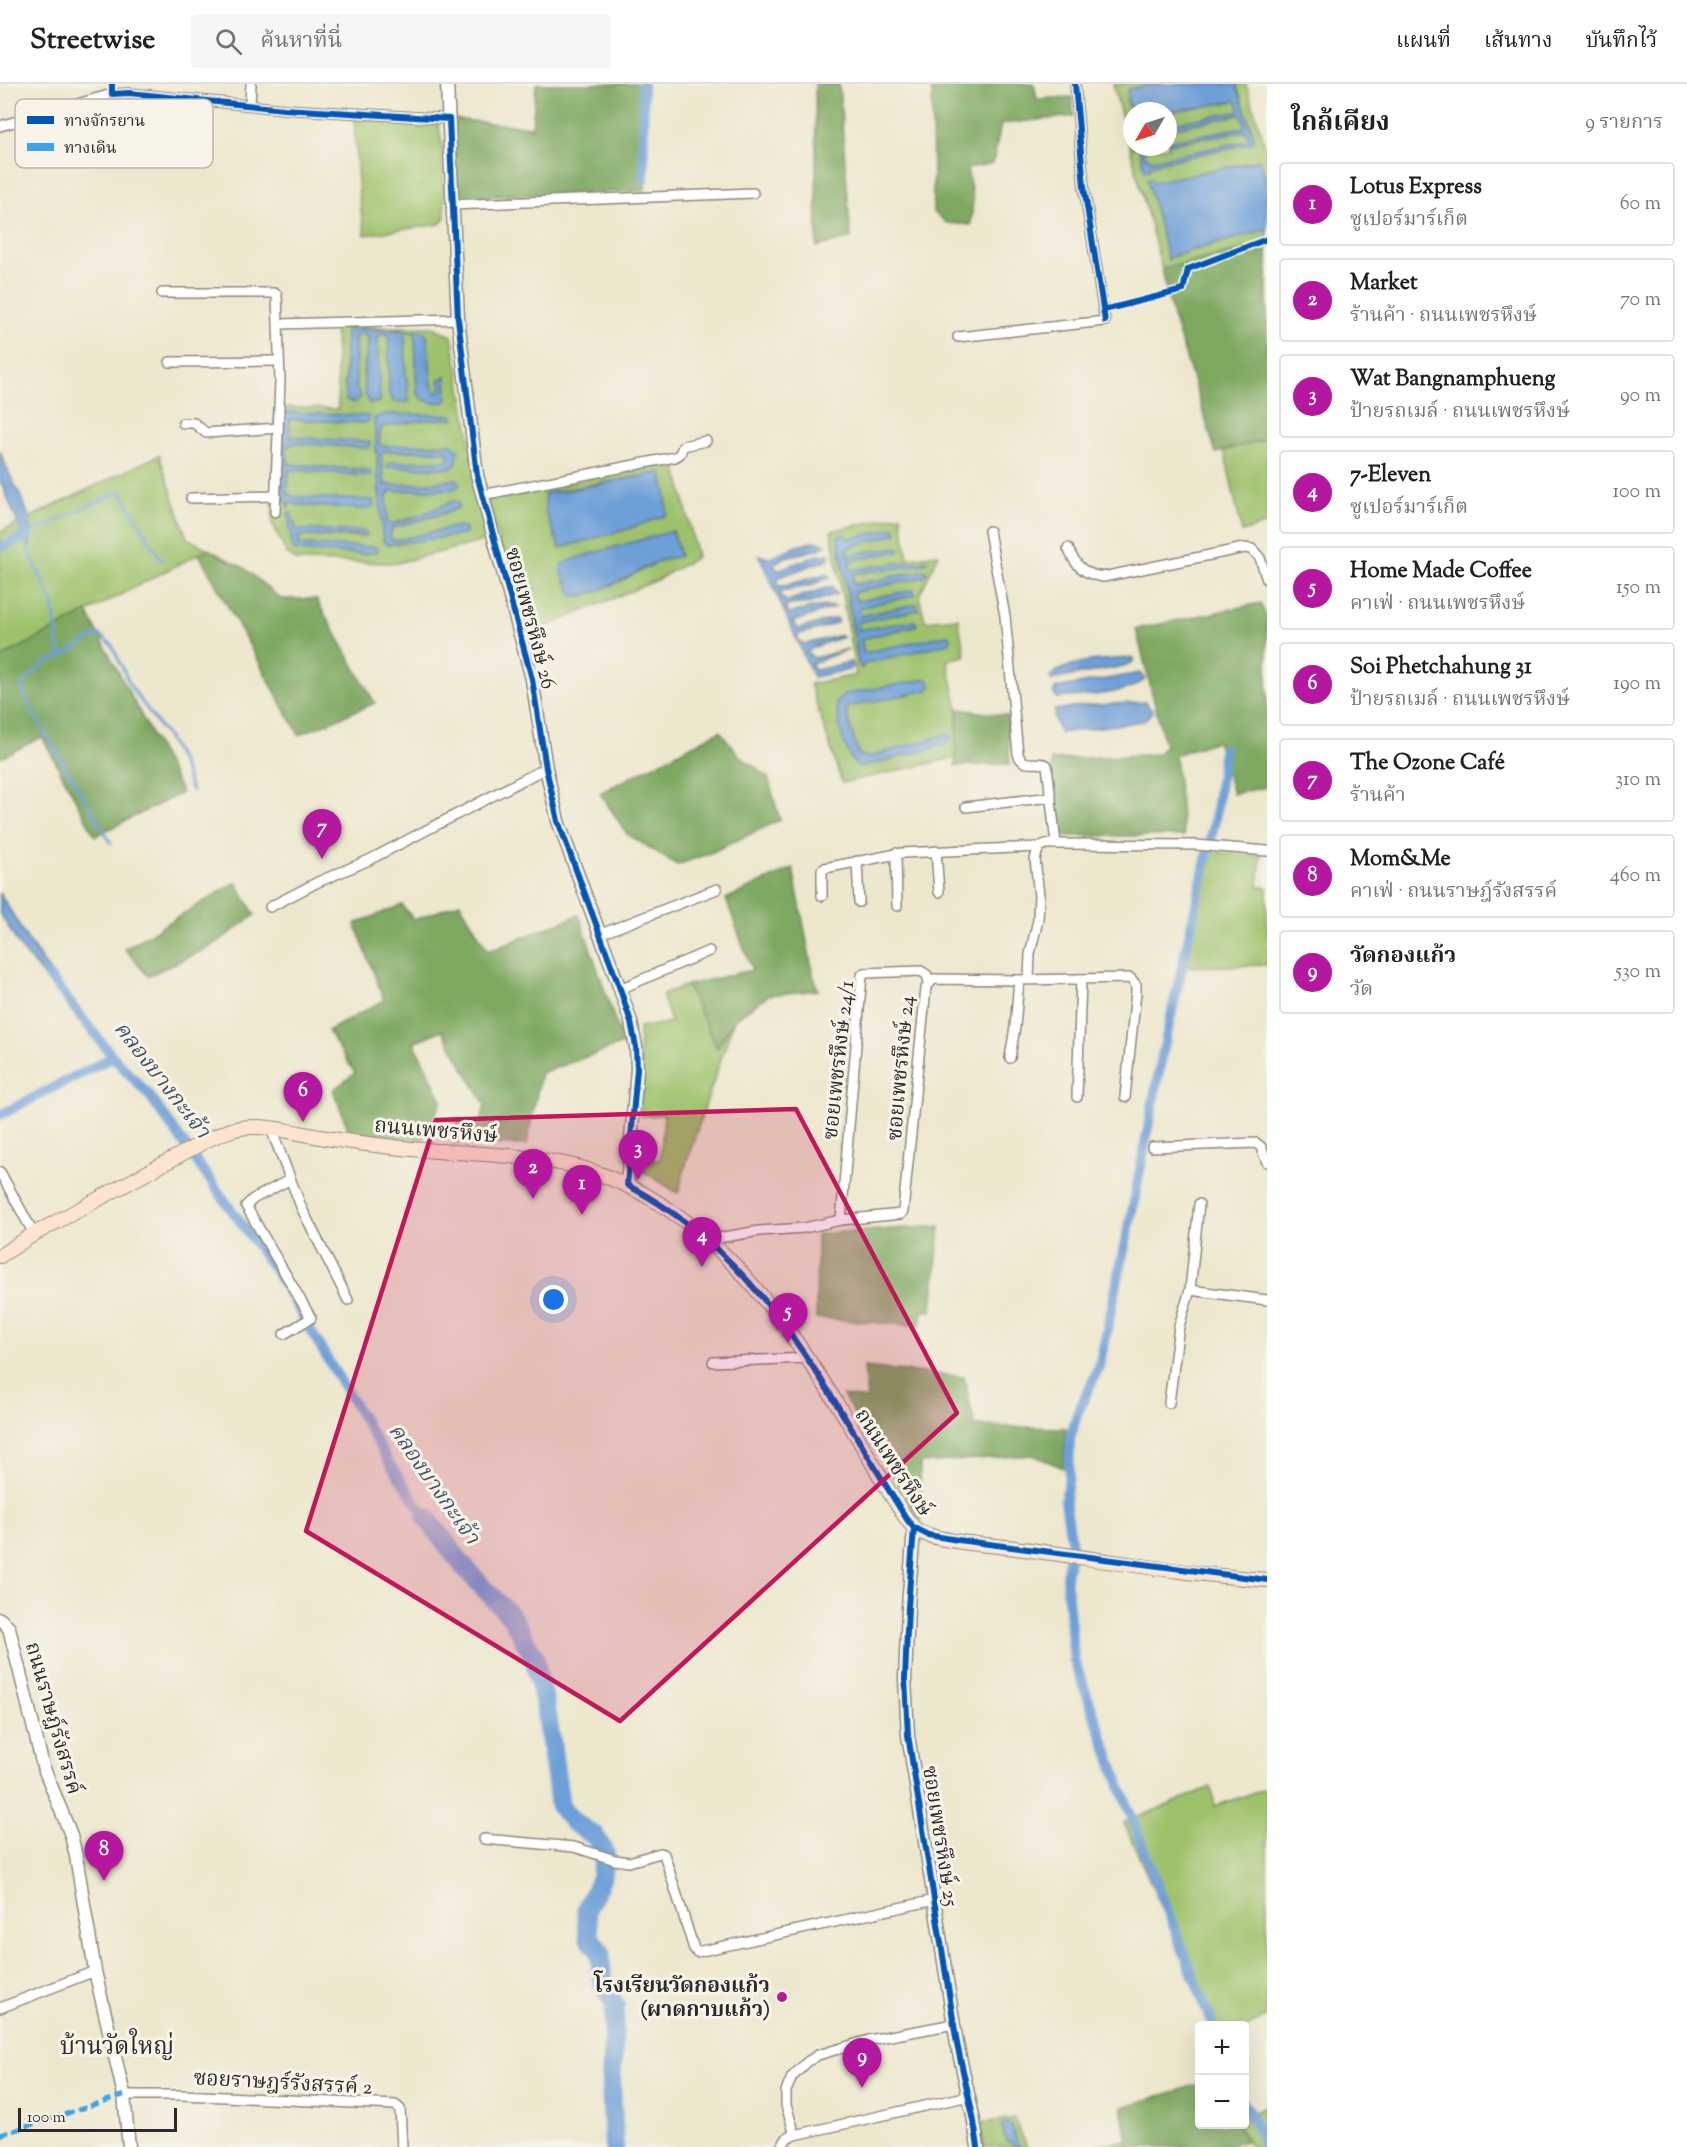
<!DOCTYPE html>
<html lang="th">
<head>
<meta charset="utf-8">
<style>
	:root { --surface:#fff; --page:#f6f6f6; --text:#202124; --muted:#757577; --line:#e0e0e0; --accent:#b5179e }
	body { margin:0; font-family:"Sorts Mill Goudy","Noto Serif Thai",serif; background:var(--page); color:var(--text) }
	.controls { position:absolute; right:18px; bottom:18px; display:grid; overflow:hidden; border-radius:6px; box-shadow:0 6px 24px #0002 }
	.controls button { width:54px; height:54px; display:grid; place-items:center; padding:0; border:0; border-bottom:2px solid var(--line); background:var(--surface); color:var(--text); font:30px sans-serif }
	.compass { position:absolute; left:1123px; top:18px; width:54px; height:54px; border-radius:50%; background:var(--surface); box-shadow:0 6px 24px #0002; rotate:231deg }
	.scale { position:absolute; left:18px; bottom:15px; width:159px; box-sizing:border-box; padding-left:6px; border:3px solid #2b2b2b; border-top:0; font-size:16px; line-height:21px; white-space:nowrap; color:#2b2b2b; -webkit-text-stroke:4px #f7f3e8; paint-order:stroke }
	.you { position:absolute; left:554px; top:1216px; width:21px; height:21px; margin:-15px; border:4px solid #fff; border-radius:50%; background:#1a73e8; box-shadow:0 0 0 9px #1a73e833 }
	.badge { display:grid; place-items:center; width:39px; height:39px; border-radius:50%; background:var(--accent); color:#fff; font-size:20px; font-weight:700 }
	.pin { position:absolute; translate:-50% -50px; filter:drop-shadow(0 2px 3px #0008) }
	.pin::after { content:''; position:absolute; top:32px; width:21px; height:18px; background:inherit; clip-path:polygon(0 0,100% 0,50% 100%) }
	.list { margin:0; padding:0; list-style:none }
	h2 { display:flex; justify-content:space-between; align-items:center; height:78px; margin:0; padding:0 24px; font-size:26px }
	h2 small { font-size:20px; font-weight:400; color:var(--muted) }
	.list li { display:grid; grid-template-columns:39px 1fr auto; gap:18px; align-items:center; box-sizing:border-box; height:84px; margin:0 12px 12px; padding:0 12px; border:2px solid var(--line); border-radius:6px }
	.list b { display:block; font-size:22px; white-space:nowrap }
	.list p { margin:0; font-size:20px; white-space:nowrap; color:var(--muted) }
	.list em { font-size:20px; font-style:normal; color:var(--muted) }
	.icon { flex:none; width:33px; height:33px; fill:none; stroke:currentColor; stroke-width:2; stroke-linecap:round; stroke-linejoin:round }
	.map { position:relative; flex:none; width:1267px; height:2063px; overflow:hidden }
	header { display:flex; align-items:center; gap:36px; box-sizing:border-box; height:84px; padding:0 30px; background:var(--surface); border-bottom:2px solid var(--line) }
	header strong { font-size:28px }
	nav { display:flex; gap:33px; margin-inline-start:auto; font-size:21px }
	.search { width:420px; height:54px; background:var(--page); display:flex; align-items:center; gap:15px; box-sizing:border-box; padding:0 21px; border-radius:6px; color:var(--muted); font-size:22px }
	main { display:flex }
	aside { flex:1; background:var(--surface) }
	.map>svg:first-child { display:block }
</style>
</head>
<body>
<header>
<strong>Streetwise</strong>
<div class="search"><svg class="icon" aria-label="search" viewBox="0 0 24 24"><circle cx="10" cy="10" r="6"/><path d="M15 15l6 6"/></svg>ค้นหาที่นี่</div>
<nav><a>แผนที่</a><a>เส้นทาง</a><a>บันทึกไว้</a></nav>
</header>
<main>
<div class="map">
<svg width="1267" height="2063" viewBox="0 0 1267 2063">
	<rect width="100%" height="100%" fill="#f7f3e8"/>
	<filter id="ink" filterUnits="userSpaceOnUse"><feTurbulence type="fractalNoise" baseFrequency=".0167" numOctaves="2"/><feDisplacementMap in="SourceGraphic" scale="12" xChannelSelector="R" yChannelSelector="G"/><feConvolveMatrix kernelMatrix="1 2 1 2 8 2 1 2 1" color-interpolation-filters="sRGB"/></filter>
	<filter id="wash" filterUnits="userSpaceOnUse"><feTurbulence type="fractalNoise" baseFrequency=".008" numOctaves="4" result="noise"/><feDisplacementMap in="SourceGraphic" scale="24" xChannelSelector="R" yChannelSelector="G"/><feGaussianBlur stdDeviation="1.35" result="paint"/><feColorMatrix in="noise" values="0 0 0 0 0 0 0 0 0 0 0 0 0 0 0 0 0 1.4 0 .05"/><feComposite in="paint" operator="in"/></filter>
	<g filter="url(#wash)">
		<rect width="100%" height="100%" fill="#ede7cd"/>
		<g fill="#9ec26c" stroke="#64764c" stroke-width="1.5" fill-rule="evenodd">
			<path d="M1113 0H1161L1129 5 1127 17 1132 36V63H1139L1145 86 1148 81 1252 59 1254 53 1236 0H1246L1267 67V99L1260 76 1154 98 1150 94 1173 172 1267 145V160L1162 185Z"/>
			<path d="M1232 17H1236L1240 25 1237 28 1168 40V28Z"/>
			<path d="M1238 31H1241L1245 40 1243 43 1168 57V45Z"/>
			<path d="M354 35 438 39 442 59 445 133 440 140 365 151 359 114Z"/>
			<path d="M1243 47 1248 50V57L1152 76 1148 75 1145 72V65L1168 63V60Z"/>
			<path d="M335 243H433L452 252 488 456 397 479 297 477 287 470 272 439 276 323 338 325ZM362 245 423 247 427 252 432 302 437 309 442 305 446 292 447 317C435 321 425 319 417 309L415 248 405 247 406 288 409 317 394 318 389 309V252L383 249 378 253V268L369 319 363 289 369 255 362 249 355 251 356 304 344 303 346 247ZM288 328 364 339 289 335V353L369 358 370 360 368 364 293 359 287 363 288 380 369 386 371 392 289 386 287 409 294 413 371 424 363 425 299 421 288 418 289 423 282 405ZM374 334 454 335 424 336 381 343 379 359 383 362 452 360V384L387 383 389 378 447 377 449 375 447 367H385L381 370 385 401 423 400 457 395 454 405 390 407 387 413V438L389 440 424 430 452 427 392 444 390 453 393 457 459 442 464 450 388 461 383 457ZM288 429H291L296 446 364 447 367 451 364 453 302 452 298 454 300 461 373 463 296 467 292 462Z"/>
			<path d="M1267 355V440L1242 448 1224 366Z"/>
			<path d="M159 371 187 454 208 465 0 574V448Z"/>
			<path d="M675 376 697 473 657 496 526 551 487 417ZM661 388 545 427V409ZM673 447 680 472 660 477 620 497 581 513Z"/>
			<path d="M901 431 908 474 939 470 919 512 925 537 958 534 965 572 947 576 958 625 955 674 842 699 810 600 856 591 831 447ZM895 444 892 451 864 457 848 465 849 471 899 467 849 477 851 486 904 478H927L919 481 852 490 854 501 925 486 927 489 923 493 855 508 854 513 858 517 914 506 915 511 859 523 860 532 916 520 918 526 858 538 859 546 915 537 916 542 861 555 863 569 948 551 859 582 840 465 849 455ZM928 606 847 623V632L859 671 868 673 851 676 845 610Z"/>
			<path d="M1206 767 1261 772 1258 803H1267V881L1182 883 1179 879Z"/>
			<path d="M687 901 717 964 734 936 687 1076 678 1109 637 1083 640 1077 660 1076 664 1031 641 1032 639 944 671 938 662 911Z"/>
			<path d="M1211 1703 1215 1722 1267 1704V1932L1245 1944 1244 1942 1208 1941 1165 1831 1124 1739Z"/>
			<path d="M1267 2022V2063H1251L1237 2041 1244 2040 1245 2033Z"/>
			<path d="M1014 2034 1027 2063H1019L1011 2041 1014 2063H983L981 2039Z"/>
		</g>
		<g fill="#7ea860" stroke="#546a46" stroke-width="1.5">
			<path d="M536 0H647L645 107 456 114 453 35 532 43Z"/>
			<path d="M815 0H839L851 154 817 163Z"/>
			<path d="M932 0H1034L1037 15 1072 13 1074 32 1001 40 993 79 967 85 973 116 971 141 947 139 933 128Z"/>
			<path d="M1267 160V355L1216 369 1171 226 1162 185Z"/>
			<path d="M208 465 244 484 281 515H316L375 619 299 651 199 470Z"/>
			<path d="M1260 519 1267 534V703L1233 710 1217 657 1175 671 1184 752H1060L1051 676 1158 670 1165 661 1136 545Z"/>
			<path d="M87 528 182 709 95 752 42 653 0 674V574Z"/>
			<path d="M958 625 1008 632 1010 680 955 682Z"/>
			<path d="M720 647 740 672 768 693 780 736 708 770 677 781 627 750 600 709Z"/>
			<path d="M793 784 813 890 818 906 769 911 734 936 717 964 687 901 752 886 726 815Z"/>
			<path d="M236 798 255 831 212 862 148 892 125 865Z"/>
			<path d="M460 819 488 867 579 831 623 960 541 989 527 1061 453 1060 457 1034 481 1038 485 1021 442 946 414 958 442 1016 424 1056 350 1050 333 1006 355 989 328 947 384 916 355 840 402 821 414 836Z"/>
			<path d="M940 1142 932 1227H922L920 1242 816 1234 817 1150Z"/>
			<path d="M864 1283 964 1293 975 1342 1066 1344 1063 1384 1033 1371 920 1379 921 1438 843 1312 867 1315Z"/>
			<path d="M1199 2000 1200 2040 1237 2041 1247 2057 1216 2063H1087L1128 2056 1122 2023Z"/>
		</g>
		<g fill="#6d9fd8" stroke="#4c6582" stroke-width="1.5">
			<path d="M1161 0H1236L1254 53 1252 59 1149 81 1150 85 1145 87 1139 63H1154L1145 65V72L1152 76 1247 57 1249 55 1248 50 1243 47 1168 60V57L1243 43 1245 40 1241 31H1238L1168 45V40L1237 28 1240 25 1236 17 1168 28 1132 27V36L1127 8 1129 5Z"/>
			<path d="M1256 75 1260 76 1267 99V145L1173 172 1168 176 1147 95 1150 94 1154 98 1254 78Z"/>
			<path d="M362 245 423 247 427 251 432 302 437 309 442 305 439 296 446 292 447 317C435 321 425 319 417 309L415 249 405 247 406 288 409 318H394L389 310V252L383 249 378 253 380 318 369 320C360 298 365 277 369 255L362 249 355 252 356 304 361 313 354 319 346 316V246Z"/>
			<path d="M288 328 369 332V337L364 339 290 335V353L369 358 370 360 368 364 293 359 287 363 288 380 369 387 371 392 289 386 287 409 294 413 373 416 374 421 371 424 363 425 299 421 289 418V424C276 409 283 356 283 335Z"/>
			<path d="M385 330 452 331 454 335 424 336 381 343 379 359 383 362 452 360 458 365 457 379 452 384 387 383 389 378 447 377 449 375 447 367H385L381 370 385 401 423 400 457 395 460 400 454 405 390 407 387 413V438L389 440 406 437 453 417 459 418V423L452 427 392 444 390 453 393 457 459 442 465 445V450L388 461 383 457 374 334Z"/>
			<path d="M0 366C7 390 22 410 29 433 33 443 30 455 29 466L0 396Z"/>
			<path d="M661 388 666 408 667 431 625 446 560 464 545 427V409L560 408Z"/>
			<path d="M288 428 291 429 297 446 365 447 367 451 302 452 298 454 300 461 373 463 378 464 377 468 363 470 296 467 292 462Z"/>
			<path d="M895 444 897 449C882 456 864 457 848 464L849 471 898 463 900 467 849 477 851 486 904 478 930 477 919 481 852 490 854 501 925 486 927 489 924 493 855 508 854 513 858 517 914 506 915 511 859 524 861 532 917 520 918 526 858 538 859 546 915 537 917 541 862 555 863 569 948 551 951 554 950 559 864 580 862 585 859 582 838 452 843 450 849 455Z"/>
			<path d="M673 447 680 472C672 474 664 475 657 478 635 488 596 513 573 512L561 486 562 480 583 472Z"/>
			<path d="M814 457 826 460 820 465 785 473 773 481 778 486 815 472 829 470V475L779 493 777 499 783 502 826 490 830 493 809 502 783 507 779 512 787 517 832 502 837 510 810 519 789 521 785 525 789 530C803 526 821 520 835 523L793 538 798 545 836 534 838 538 819 545 799 550 797 556 805 560 841 551 843 553 814 563 807 569 814 574 848 565 811 580 816 586 851 578 852 583 849 586 813 593 759 471 768 474 789 465Z"/>
			<path d="M1134 574 1133 578 1124 582 1051 596 1050 592C1074 574 1105 576 1134 574Z"/>
			<path d="M1140 589 1145 596C1122 612 1085 611 1057 614L1053 609 1056 604Z"/>
			<path d="M927 595 932 601 928 606 847 623V632L859 671 868 673 948 650 952 655 942 662 858 684C843 666 838 640 836 618L845 610Z"/>
			<path d="M1145 618 1153 628 1143 637 1060 649 1054 634 1055 626 1081 622Z"/>
			<path d="M0 809 26 853 60 902 54 905 20 863 0 829Z"/>
			<path d="M1006 2039 1011 2041 1019 2063H1014L1012 2059 1007 2058 1001 2041Z"/>
		</g>
		<g fill="none" stroke-linecap="round" stroke-linejoin="round">
			<g stroke="#6d9fd8" stroke-width="3">
				<path d="M29 450 120 407 162 477"/>
				<path d="M23 453 53 520 60 573 45 579 21 601 27 618 111 759"/>
				<path d="M61 573 98 550 112 561 131 603 168 654 182 680 192 707"/>
			</g>
			<g stroke="#6d9fd8" stroke-width="10">
				<path d="M643 0 644 95"/>
				<path d="M0 464 28 451 24 442"/>
				<path d="M49 892 113 973 149 1011 276 1188 388 1377 426 1433"/>
				<path d="M0 1031 113 973"/>
				<path d="M1213 1942 1145 1769 1074 1576 1066 1493 1072 1461 1065 1417 1069 1392 1070 1355 1077 1330 1099 1283 1128 1148 1162 972 1215 736 1224 665"/>
				<path d="M1244 2019 1266 2063"/>
			</g>
			<path stroke="#6d9fd8" stroke-width="20" d="M426 1433 465 1484 512 1534 534 1572 547 1630 560 1722 573 1738 595 1752 605 1769 601 1795 586 1827 589 1853 600 1868 602 1896 615 1921 611 1999 614 2063"/>
		</g>
	</g>
	<g filter="url(#ink)">
		<g fill="none" stroke-linecap="round" stroke-linejoin="round">
			<defs>
				<g id="minor">
					<path d="M250 21 251 0"/>
					<path d="M0 42 112 10 129 9 284 25 449 35"/>
					<path d="M451 121 753 109"/>
					<path d="M162 209H274L277 211 280 297 275 428"/>
					<path d="M279 240 458 235"/>
					<path d="M958 253 1105 237 1084 103 1075 0"/>
					<path d="M170 278 279 277"/>
					<path d="M183 339H194L206 349 278 344"/>
					<path d="M482 411 675 373 680 370 683 362 706 357"/>
					<path d="M191 414 276 412"/>
					<path d="M989 447 1005 532 1018 670C1023 685 1036 676 1047 681L1056 760"/>
					<path d="M1068 464C1075 481 1083 490 1103 493L1244 464 1252 465 1260 474 1267 496"/>
					<path d="M966 723 1051 713"/>
					<path d="M936 767 939 808"/>
					<path d="M896 769 897 822"/>
					<path d="M857 777 859 818"/>
					<path d="M822 812V786L825 784 902 769 1039 763"/>
					<path d="M270 823 318 798 369 776 546 684"/>
					<path d="M598 851 717 805"/>
					<path d="M1029 895 1030 870 1038 836 1039 812 1035 775 1039 763 1046 760H1056L1196 761 1267 767"/>
					<path d="M620 905 709 867"/>
					<path d="M1010 974 1015 943 1019 896"/>
					<path d="M1077 1013 1081 895"/>
					<path d="M271 1045 302 1125 348 1216"/>
					<path d="M1152 1063 1256 1059 1261 1063 1267 1078"/>
					<path d="M0 1088 34 1150"/>
					<path d="M841 1136 862 891 864 889 921 887 927 891 929 898"/>
					<path d="M707 1156 759 1147 804 1144 841 1136 901 1130 903 1127 926 904 933 895 1019 896 1130 894 1136 901V908L1125 1013"/>
					<path d="M1190 1206 1267 1216"/>
					<path d="M284 1250 311 1234 246 1122 253 1115 289 1096"/>
					<path d="M713 1278 808 1274"/>
					<path d="M1169 1319 1179 1242 1190 1206 1199 1120"/>
					<path d="M484 1755 574 1763 615 1776 629 1778 660 1769 664 1770 694 1865 697 1868 935 1816"/>
					<path d="M0 1924 95 1887"/>
					<path d="M124 2011H181L395 2021 400 2025 402 2063"/>
					<path d="M795 2051 786 2021V2007L792 1993 807 1978 818 1971 869 1956 954 1940"/>
					<path d="M781 2063 788 2053 795 2051 969 2012"/>
				</g>
				<g id="tertiary">
					<path d="M447 0 458 235 477 391 532 595 546 684 558 737 620 905 631 938 636 963 637 985 627 1101"/>
					<path d="M914 1444 908 1523 905 1595 908 1651 957 1960 973 2032 978 2063"/>
					<path d="M0 1535 9 1544 43 1682 71 1751 76 1772 95 1887 124 2011 129 2063"/>
				</g>
				<path id="secondary" d="M0 1172 34 1150 211 1054C220 1051 230 1045 240 1044 268 1040 299 1050 326 1054 355 1059 383 1062 412 1065 466 1070 535 1070 585 1085 707 1123 776 1223 841 1326 860 1356 876 1387 895 1417 902 1427 907 1439 917 1446 935 1458 992 1461 1015 1464 1098 1475 1183 1490 1267 1496"/>
			</defs>
			<use href="#minor" stroke="#8c897c" stroke-width="12"/>
			<use href="#tertiary" stroke="#8c897c" stroke-width="15"/>
			<use href="#secondary" stroke="#8c897c" stroke-width="16"/>
			<use href="#minor" stroke="#fff" stroke-width="9"/>
			<use href="#tertiary" stroke="#fff" stroke-width="12"/>
			<use href="#secondary" stroke="#fde4d0" stroke-width="14"/>
			<path stroke="#3ea3eb" stroke-width="4.5" stroke-dasharray="9 4.5" stroke-linecap="butt" d="M0 2051 124 2011"/>
			<defs>
				<g id="cycleway">
					<path d="M112 0V10L129 9 284 25 449 35 458 235 477 391 532 595 546 684 558 737 620 905 631 938 636 963 637 985 627 1101C766 1173 828 1312 908 1437L914 1444 928 1451 958 1456 1267 1496"/>
					<path d="M1075 0 1084 103 1105 237"/>
					<path d="M1104 226 1183 206 1188 185 1267 155"/>
					<path d="M914 1444 908 1523 905 1595 908 1651 957 1960 973 2032 978 2063"/>
				</g>
			</defs>
			<use href="#cycleway" stroke="#f7f3e8" stroke-width="10"/>
			<use href="#cycleway" stroke="#0057b8" stroke-width="6"/>
		</g>
	</g>
	<path fill="#c2185b" fill-opacity="0.2" stroke="#c2185b" stroke-width="4.5" stroke-linejoin="round" d="M796 1025 957 1329 620 1637 306 1447 436 1036Z"/>
	<circle fill="#b5179e" stroke="#f7f3e8" stroke-width="2" cx="782" cy="1913" r="6"/>
	<g text-anchor="middle" stroke-width="6" stroke-linejoin="round" paint-order="stroke">
		<g font-size="21" fill="#2b2b2b" stroke="#f7f3e8">
			<text transform="translate(531 534) rotate(75)" y="7">ซอยเพชรหึงษ์ 26</text>
			<text transform="translate(838 976) rotate(-84)" y="7">ซอยเพชรหึงษ์ 24/1</text>
			<text transform="translate(900 984) rotate(-85)" y="7">ซอยเพชรหึงษ์ 24</text>
			<text transform="translate(436 1046) rotate(5)" y="7">ถนนเพชรหึงษ์</text>
			<text transform="translate(894 1378) rotate(57)" y="7">ถนนเพชรหึงษ์</text>
			<text transform="translate(54 1634) rotate(74)" y="7">ถนนราษฎ์รังสรรค์</text>
			<text transform="translate(941 1752) rotate(81)" y="7">ซอยเพชรหึงษ์ 25</text>
			<text transform="translate(283 1998) rotate(3)" y="7">ซอยราษฎร์รังสรรค์ 2</text>
		</g>
		<g font-size="21" font-weight="bold" fill="#2b2b2b" stroke="#f7f3e8" text-anchor="end">
			<text x="770" y="1908">โรงเรียนวัดกองแก้ว<tspan x="770" dy="24">(ผาดกาบแก้ว)</tspan></text>
		</g>
		<g font-size="22" font-style="italic" fill="#425468" stroke="#f7f3e8">
			<text transform="translate(163 995) rotate(52)" y="8">คลองบางกะเจ้า</text>
			<text transform="translate(435 1399) rotate(55)" y="8">คลองบางกะเจ้า</text>
		</g>
		<g font-size="24" fill="#2b2b2b" stroke="#f7f3e8">
			<text x="117" y="1970">บ้านวัดใหญ่</text>
		</g>
	</g>
	<rect x="15" y="15" width="198" height="69" rx="9" fill="#f7f3e8" stroke="#bab7af" stroke-width="1.5"/>
	<rect x="27" y="32" width="27" height="8" fill="#0057b8"/>
	<rect x="27" y="59" width="27" height="8" fill="#3ea3eb"/>
	<g font-size="16" fill="#2b2b2b">
		<text x="64" y="42">ทางจักรยาน</text>
		<text x="64" y="69">ทางเดิน</text>
	</g>
</svg>
<div class="controls">
<button>+</button>
<button>−</button>
</div>
<svg class="compass" viewBox="-18 -18 36 36"><path d="M0-13l5 13h-10z" fill="#e53935"/><path d="M0 13l5-13h-10z" fill="#757577"/></svg>
<div class="scale">100 m</div>
<div class="you"></div>
<div class="pin badge" style="left:582px;top:1131px">1</div>
<div class="pin badge" style="left:533px;top:1115px">2</div>
<div class="pin badge" style="left:638px;top:1096px">3</div>
<div class="pin badge" style="left:702px;top:1183px">4</div>
<div class="pin badge" style="left:788px;top:1259px">5</div>
<div class="pin badge" style="left:303px;top:1038px">6</div>
<div class="pin badge" style="left:322px;top:775px">7</div>
<div class="pin badge" style="left:104px;top:1797px">8</div>
<div class="pin badge" style="left:862px;top:2004px">9</div>
</div>
<aside>
<h2>ใกล้เคียง<small>9 รายการ</small></h2>
<ul class="list">
<li><span class="badge">1</span><div><b>Lotus Express</b><p>ซูเปอร์มาร์เก็ต</p></div><em>60 m</em></li>
<li><span class="badge">2</span><div><b>Market</b><p>ร้านค้า · ถนนเพชรหึงษ์</p></div><em>70 m</em></li>
<li><span class="badge">3</span><div><b>Wat Bangnamphueng</b><p>ป้ายรถเมล์ · ถนนเพชรหึงษ์</p></div><em>90 m</em></li>
<li><span class="badge">4</span><div><b>7-Eleven</b><p>ซูเปอร์มาร์เก็ต</p></div><em>100 m</em></li>
<li><span class="badge">5</span><div><b>Home Made Coffee</b><p>คาเฟ่ · ถนนเพชรหึงษ์</p></div><em>150 m</em></li>
<li><span class="badge">6</span><div><b>Soi Phetchahung 31</b><p>ป้ายรถเมล์ · ถนนเพชรหึงษ์</p></div><em>190 m</em></li>
<li><span class="badge">7</span><div><b>The Ozone Café</b><p>ร้านค้า</p></div><em>310 m</em></li>
<li><span class="badge">8</span><div><b>Mom&amp;Me</b><p>คาเฟ่ · ถนนราษฎ์รังสรรค์</p></div><em>460 m</em></li>
<li><span class="badge">9</span><div><b>วัดกองแก้ว</b><p>วัด</p></div><em>530 m</em></li>
</ul>
</aside>
</main>
</body>
</html>
